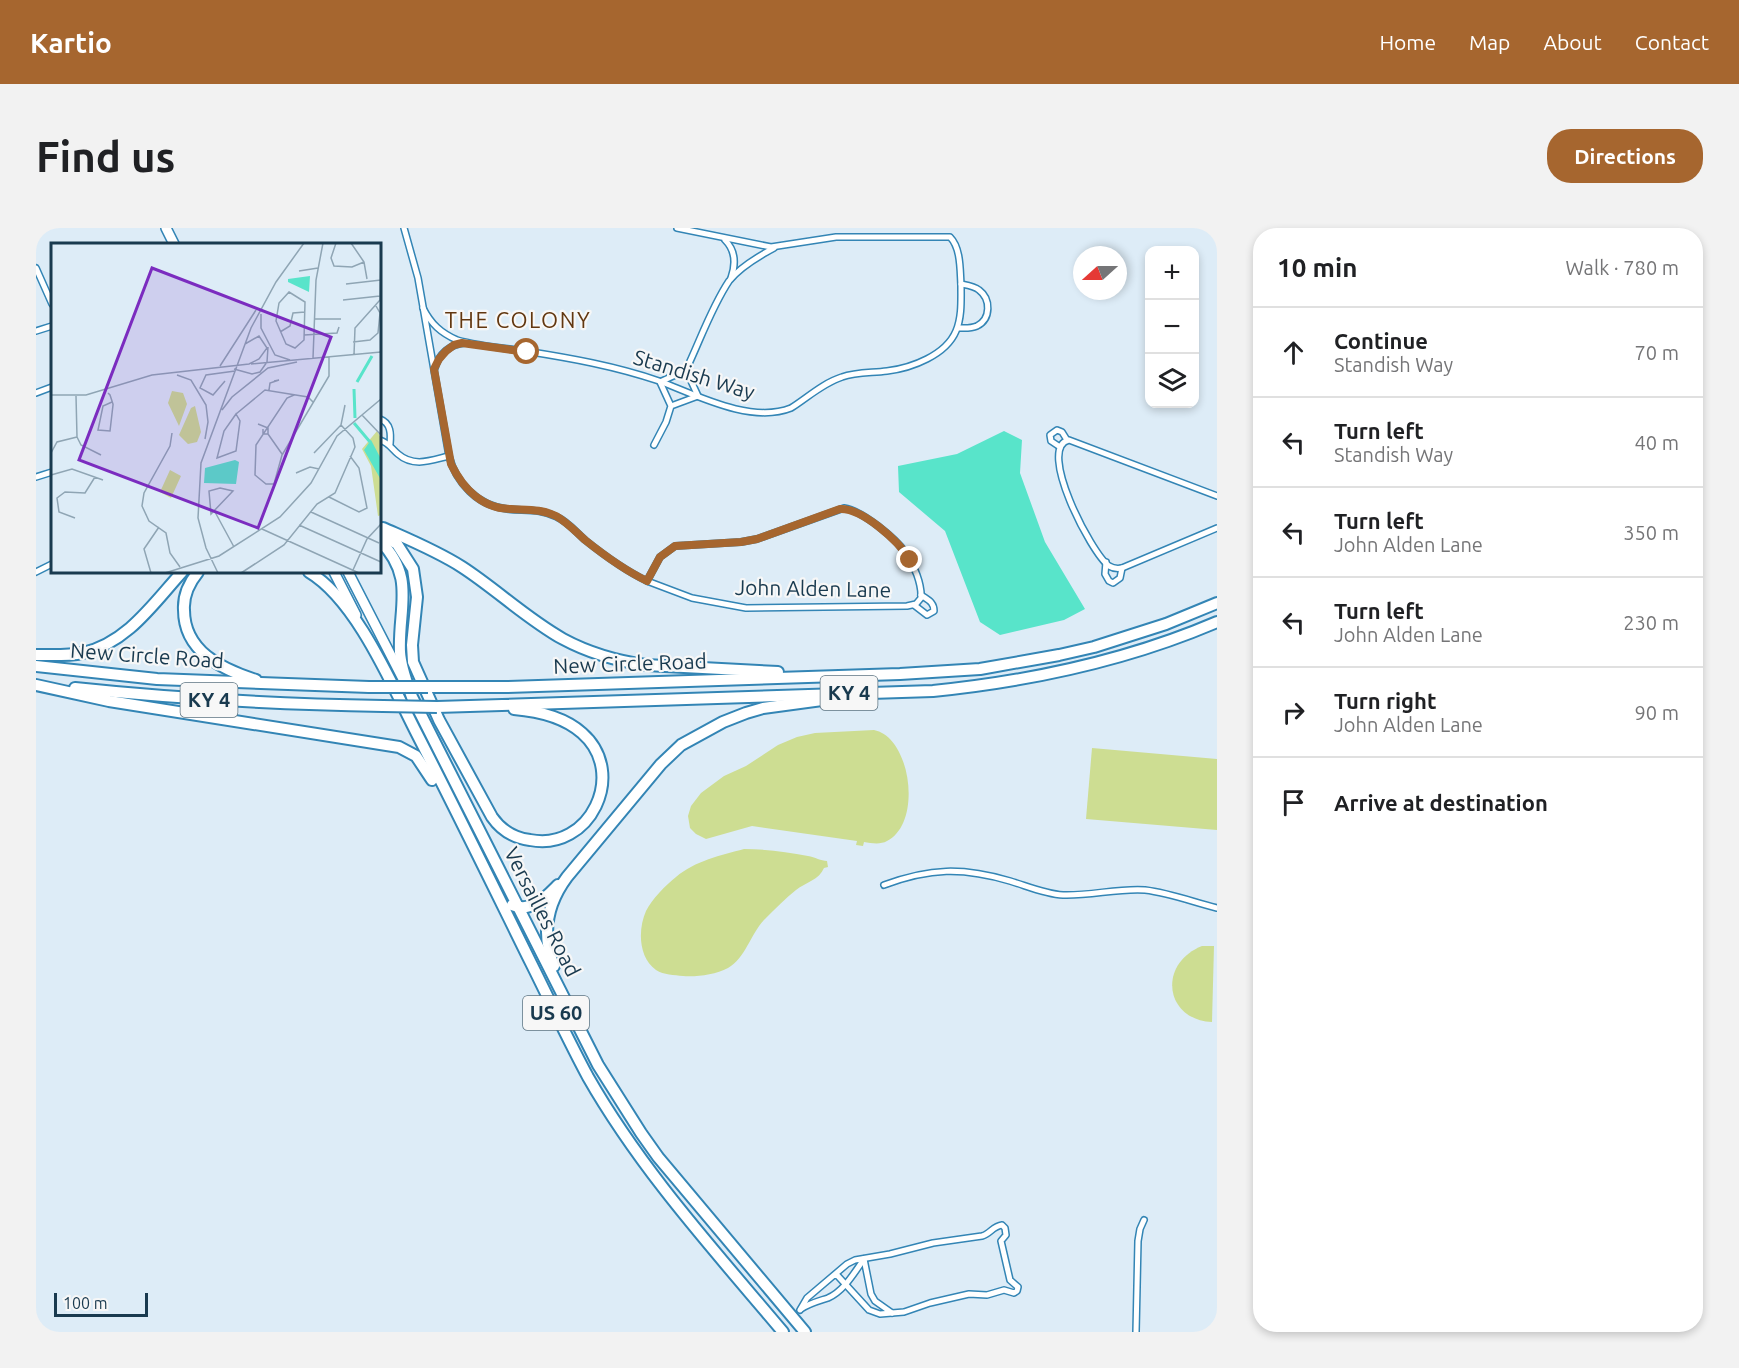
<!DOCTYPE html>
<html lang="en">
<head>
<meta charset="utf-8">
<style>
	:root { --surface:#fff; --page:#f2f2f2; --text:#202124; --muted:#757577; --line:#e0e0e0; --accent:#a6662f }
	body { margin:0; font-family:Ubuntu,sans-serif; background:var(--page); color:var(--text) }
	.controls { position:absolute; right:18px; top:18px; display:grid; overflow:hidden; border-radius:12px; box-shadow:0 3px 9px #0003 }
	.controls button { width:54px; height:54px; display:grid; place-items:center; padding:0; border:0; border-bottom:2px solid var(--line); background:var(--surface); color:var(--text); font:30px sans-serif }
	.compass { position:absolute; left:1037px; top:18px; width:54px; height:54px; border-radius:50%; background:var(--surface); box-shadow:0 3px 9px #0003; rotate:249deg }
	.scale { position:absolute; left:18px; bottom:15px; width:94px; box-sizing:border-box; padding-left:6px; border:3px solid #193a4f; border-top:0; font-size:16px; line-height:21px; white-space:nowrap; color:#193a4f; -webkit-text-stroke:4px #f7f7f7; paint-order:stroke }
	.stop { position:absolute; width:18px; height:18px; margin:-14px; border:4px solid #a6662f; border-radius:50%; background:#fff }
	.stop.end { background:#a6662f; border-color:#fff; box-shadow:0 2px 6px #0008 }
	.list { margin:0; padding:0; list-style:none }
	h2 { display:flex; justify-content:space-between; align-items:center; height:78px; margin:0; padding:0 24px; font-size:26px }
	h2 small { font-size:20px; font-weight:400; color:var(--muted) }
	.list li { display:grid; grid-template-columns:39px 1fr auto; gap:18px; align-items:center; box-sizing:border-box; height:90px; padding:0 24px; border-top:2px solid var(--line) }
	.list b { display:block; font-size:22px; white-space:nowrap }
	.list p { margin:0; font-size:20px; white-space:nowrap; color:var(--muted) }
	.list em { font-size:20px; font-style:normal; color:var(--muted) }
	.icon { flex:none; width:33px; height:33px; fill:none; stroke:currentColor; stroke-width:2; stroke-linecap:round; stroke-linejoin:round }
	.map { position:relative; flex:none; width:1181px; height:1104px; overflow:hidden; border-radius:24px }
	header { display:flex; align-items:center; gap:36px; box-sizing:border-box; height:84px; padding:0 30px; background:var(--accent); color:#fff }
	header strong { font-size:28px }
	nav { display:flex; gap:33px; margin-inline-start:auto; font-size:21px }
	.intro { display:flex; align-items:center; justify-content:space-between; box-sizing:border-box; height:144px; padding:0 36px }
	h1 { margin:0; font-size:42px }
	.button { padding:15px 27px; border-radius:24px; background:var(--accent); color:#fff; font-size:21px; font-weight:700 }
	main { display:flex; gap:36px; padding:0 36px }
	aside { flex:1; background:var(--surface); border-radius:24px; box-shadow:0 3px 9px #0003 }
	.map>svg:first-child { display:block }
</style>
</head>
<body>
<header>
<strong>Kartio</strong>
<nav><a>Home</a><a>Map</a><a>About</a><a>Contact</a></nav>
</header>
<div class="intro"><h1>Find us</h1><a class="button">Directions</a></div>
<main>
<div class="map">
<svg width="1181" height="1104" viewBox="0 0 1181 1104">
	<rect width="100%" height="100%" fill="#ddecf7"/>
	<g fill="#cddd92">
		<path d="M838 502C875 509 887 595 851 613 844 617 835 615 828 614L827 618 820 617 821 613 716 598 670 611 660 606 654 600 652 588 655 578 665 565 688 548 710 538 742 517 761 509 779 505Z"/>
		<path d="M1056 520 1181 531V602L1050 591Z"/>
		<path d="M708 621C729 621 751 624 772 628 779 629 785 633 791 633L792 639 788 640C783 652 770 654 760 662 750 670 740 680 730 690 715 704 710 730 692 740 679 747 660 749 647 748 638 747 628 747 620 742 602 729 602 701 610 683 616 671 630 657 640 649 659 633 685 627 708 621Z"/>
		<path d="M1166 718H1178L1176 794C1129 792 1121 736 1166 718Z"/>
	</g>
	<path fill="#58e4ca" d="M968 203 986 212 984 245 1009 314 1049 381 1028 392 964 407 944 394 909 303 863 264 862 238 921 226Z"/>
	<g fill="none" stroke-linecap="round" stroke-linejoin="round">
		<defs>
			<g id="street">
				<path d="M368 0 382 50 413 228C420 255 442 278 471 281 488 283 504 280 521 289 532 294 540 304 549 312 569 328 588 342 611 353"/>
				<path d="M689 12C700 23 700 36 695 50"/>
				<path d="M0 40 16 76"/>
				<path d="M387 80C395 96 405 105 421 112 443 118 466 120 489 123 534 130 579 138 623 153 660 167 715 196 755 180 771 170 787 155 806 149 820 144 836 145 851 143 876 140 910 127 920 103 926 89 925 72 925 57 924 42 925 20 914 9H800L735 19 641 0"/>
				<path d="M922 100C928 100 934 101 941 98 955 91 955 71 943 62 938 58 930 57 925 56"/>
				<path d="M0 103 16 98"/>
				<path d="M399 140C403 126 414 116 429 115"/>
				<path d="M650 142C664 113 675 80 693 53 704 39 723 28 738 20"/>
				<path d="M0 165 16 159"/>
				<path d="M344 191C355 195 355 206 354 216"/>
				<path d="M344 212C353 215 355 220 362 226 378 240 396 232 413 228"/>
				<path d="M618 217 630 194 635 178 624 154 650 142 662 168 635 178"/>
				<path d="M1024 219 1015 213 1014 207 1021 202 1026 204 1031 212"/>
				<path d="M0 249 16 244"/>
				<path d="M1181 268 1033 212C1000 219 1055 325 1073 338 1078 341 1081 341 1086 340L1181 300"/>
				<path d="M808 280C827 283 859 310 870 325 878 337 886 356 885 370L880 376 871 378 710 380 656 370 611 353 624 329 639 318 705 314 721 311Z"/>
				<path d="M1070 334 1069 346 1073 353 1077 355 1084 350 1086 340"/>
				<path d="M0 344 16 336"/>
				<path d="M878 377 891 387 898 383C898 374 892 372 885 367"/>
				<path d="M848 657C894 640 926 639 974 653 991 658 1009 666 1027 667 1055 668 1082 660 1109 662 1134 665 1157 674 1181 680"/>
				<path d="M828 1031 835 1066 839 1073 856 1085"/>
				<path d="M765 1081C774 1075 783 1073 792 1070 808 1063 818 1045 828 1031"/>
				<path d="M764 1082 771 1070 811 1036 819 1032 854 1026 897 1015 946 1008C954 1006 957 998 966 997L969 1000 970 1007 965 1013 974 1052 982 1059 981 1063 978 1065 968 1062 951 1067 933 1066 894 1075 868 1084 844 1086 833 1082 800 1046"/>
				<path d="M1100 1104 1102 1013 1104 1001 1108 992"/>
			</g>
			<g id="primary">
				<path d="M130 0 138 16"/>
				<path d="M298 344 320 387"/>
				<path d="M312 344 367 451"/>
			</g>
			<g id="highway">
				<path d="M347 300C374 312 401 323 426 339 460 361 491 391 527 411 553 425 581 433 610 437L742 444"/>
				<path d="M344 306 361 316 377 341 381 369 376 417 377 434 403 492 456 589C465 602 478 610 494 612 554 624 592 545 546 505 528 489 502 483 478 481"/>
				<path d="M344 313C380 349 362 380 364 424 365 440 371 455 376 469L562 837 605 905 622 929 769 1104"/>
				<path d="M162 344C153 355 147 367 148 382 148 423 185 441 220 452"/>
				<path d="M273 344C320 372 355 455 380 504 419 580 457 658 495 735 514 773 532 812 552 849 605 942 678 1022 747 1104"/>
				<path d="M0 427C16 427 31 428 47 425 91 415 117 376 146 344"/>
				<path d="M0 438 121 451 333 459"/>
				<path d="M0 457 73 473 363 519 380 528 396 552"/>
				<path d="M392 459H471L864 446 944 441 1023 427 1058 419 1130 396 1181 375"/>
				<path d="M39 460C142 471 244 476 347 478"/>
				<path d="M401 479 897 463C996 453 1090 433 1181 394"/>
				<path d="M476 677C496 685 509 670 522 657"/>
				<path d="M518 738C505 706 511 676 531 649L625 536 645 517 687 494 710 485 727 480 786 472"/>
			</g>
		</defs>
		<use href="#street" stroke="#3385b5" stroke-width="8"/>
		<use href="#primary" stroke="#3385b5" stroke-width="12"/>
		<use href="#highway" stroke="#3385b5" stroke-width="14"/>
		<use href="#street" stroke="#fff" stroke-width="5"/>
		<use href="#primary" stroke="#fff" stroke-width="9"/>
		<use href="#highway" stroke="#fff" stroke-width="10"/>
		<defs>
			<g id="highway-bridge">
				<path d="M333 459H392"/>
				<path d="M347 478 401 479"/>
			</g>
		</defs>
		<use href="#highway-bridge" stroke="#3385b5" stroke-width="14" stroke-linecap="butt"/>
		<use href="#highway-bridge" stroke="#fff" stroke-width="10"/>
	</g>
	<g fill="none" stroke-linecap="round" stroke-linejoin="round">
		<path stroke="#a6662f" stroke-width="8" d="M491 124 426 115 418 117 410 123 403 131 398 141 415 236C427 261 447 281 475 281 491 282 506 281 520 288 531 294 540 304 549 312 569 328 588 342 611 353L624 329 639 318 705 314 721 311 804 281C826 280 863 313 874 332"/>
	</g>
	<g text-anchor="middle" stroke-width="4.5" stroke-linejoin="round" paint-order="stroke">
		<g fill="#f7f7f7" stroke="#5c7381" stroke-width="1.5">
			<rect x="784.5" y="448" width="57" height="34" rx="4.5"/>
			<rect x="144.5" y="455" width="57" height="34" rx="4.5"/>
			<rect x="487" y="768" width="66" height="34" rx="4.5"/>
		</g>
		<g font-size="20" font-weight="bold" fill="#193a4f">
			<text x="813" y="472">KY 4</text>
			<text x="173" y="479">KY 4</text>
			<text x="520" y="792">US 60</text>
		</g>
		<g font-size="21" fill="#193a4f" stroke="#f7f7f7">
			<text transform="translate(658 147) rotate(17)" y="7">Standish Way</text>
			<text transform="translate(777 361) rotate(1)" y="7">John Alden Lane</text>
			<text transform="translate(111 428) rotate(4)" y="7">New Circle Road</text>
			<text transform="translate(594 436) rotate(-2)" y="7">New Circle Road</text>
			<text transform="translate(506 684) rotate(63)" y="7">Versailles Road</text>
		</g>
		<g font-size="22" letter-spacing="1.5" fill="#623710" stroke="#f7f7f7">
			<text x="482" y="100">THE COLONY</text>
		</g>
	</g>
	<g transform="translate(15 15)">
		<rect width="330" height="330" fill="#ddecf7"/>
		<path d="M121 148 132 150 136 161 128 183 117 160ZM144 163 150 189 146 199 137 201 128 192 140 165ZM326 188 330 195V272L327 273 320 223 311 206ZM119 227 130 233 120 255 109 249Z" fill="#cddd92"/>
		<path d="M259 33 258 49 237 39V36ZM320 197 330 216V237L313 207ZM184 217 188 219 185 241 153 240 154 225Z" fill="#58e4ca"/>
		<path fill="none" stroke="#58e4ca" stroke-width="3" d="M306 139 321 113M303 146 304 175M303 180 319 199"/>
		<path fill="none" stroke="#8fa5b4" stroke-width="1.5" d="M285 0 280 15 283 23 301 24 313 19M300 0 313 19 316 36M248 28 267 25M295 41 330 37M238 49 254 59 253 97 244 105 235 101 225 78 228 60ZM292 57 329 53M210 71V85L224 112 239 117M264 76H290M229 89 239 83 242 70 254 69M253 92 286 90 288 84M302 99 319 97 327 90 329 70 325 63M303 112 304 85 329 57 330 12M262 115 265 37 272 0M200 121 330 109M169 123 205 67M183 126 201 131 209 129 216 119 217 104M126 132 140 137 155 162 157 179 154 196M174 138 162 152 149 145 155 132 184 128M218 147 219 140 228 137 223 138M57 150 59 152 62 161V162L59 188 47 187 52 163 61 159M0 152H35L101 132 198 121 208 116 216 105 208 93 194 101M243 152 236 155 205 202 204 232 215 241H223L231 212 278 133V114M25 153 26 194M171 167 181 154 217 125 246 119M185 171 189 178 185 208 166 215 173 188ZM185 171 214 147 257 154 262 159M311 172 330 192M207 181 217 185V191H212V186M121 190 119 203 93 250 91 263 98 278 115 290 119 310 129 324M217 191 231 211M26 194 30 202 50 212M0 210 6 199 26 194M263 210 290 182 294 162M245 230 259 224 268 226M0 232 21 226 52 237M169 245 182 248 160 271 158 248ZM278 254 308 269 316 265 308 225 299 213M164 269 183 304M260 269 328 300M24 275 8 269 6 255 14 249 34 250 44 234M248 282 330 319M211 286 308 330M302 327 316 296 330 281M100 330 93 306 108 284M114 330 168 313 229 274 260 240 286 193 330 156M167 330 155 305 147 275 150 220 200 85 225 39 253 0M190 330 233 302 266 261 284 250 304 204 302 195 290 182"/>
		<path fill="#7b2cbf" fill-opacity="0.15" stroke="#7b2cbf" stroke-width="3" d="M101 25 280 94 207 285 28 217Z"/>
		<rect width="330" height="330" fill="none" stroke="#193a4f" stroke-width="3"/>
	</g>
</svg>
<div class="controls">
<button>+</button>
<button>−</button>
<button><svg class="icon" aria-label="layers" viewBox="0 0 24 24"><path d="M12 4l9 5-9 5-9-5zM3 14l9 5 9-5"/></svg></button>
</div>
<svg class="compass" viewBox="-18 -18 36 36"><path d="M0-13l5 13h-10z" fill="#e53935"/><path d="M0 13l5-13h-10z" fill="#757577"/></svg>
<div class="scale">100 m</div>
<div class="stop" style="left:491px;top:124px"></div>
<div class="stop end" style="left:874px;top:332px"></div>
</div>
<aside>
<h2>10 min<small>Walk · 780 m</small></h2>
<ul class="list">
<li><svg class="icon" aria-label="ahead" viewBox="0 0 24 24"><path d="M12 20V5M6 11l6-6 6 6"/></svg><div><b>Continue</b><p>Standish Way</p></div><em>70 m</em></li>
<li><svg class="icon" aria-label="left" viewBox="0 0 24 24"><path d="M17 20v-9H6M10 6l-5 5 5 5"/></svg><div><b>Turn left</b><p>Standish Way</p></div><em>40 m</em></li>
<li><svg class="icon" aria-label="left" viewBox="0 0 24 24"><path d="M17 20v-9H6M10 6l-5 5 5 5"/></svg><div><b>Turn left</b><p>John Alden Lane</p></div><em>350 m</em></li>
<li><svg class="icon" aria-label="left" viewBox="0 0 24 24"><path d="M17 20v-9H6M10 6l-5 5 5 5"/></svg><div><b>Turn left</b><p>John Alden Lane</p></div><em>230 m</em></li>
<li><svg class="icon" aria-label="right" viewBox="0 0 24 24"><path d="M7 20v-9h11M14 6l5 5-5 5"/></svg><div><b>Turn right</b><p>John Alden Lane</p></div><em>90 m</em></li>
<li><svg class="icon" aria-label="arrive" viewBox="0 0 24 24"><path d="M6 21V4h12l-3 4 3 4H6"/></svg><div><b>Arrive at destination</b></div></li>
</ul>
</aside>
</main>
</body>
</html>
